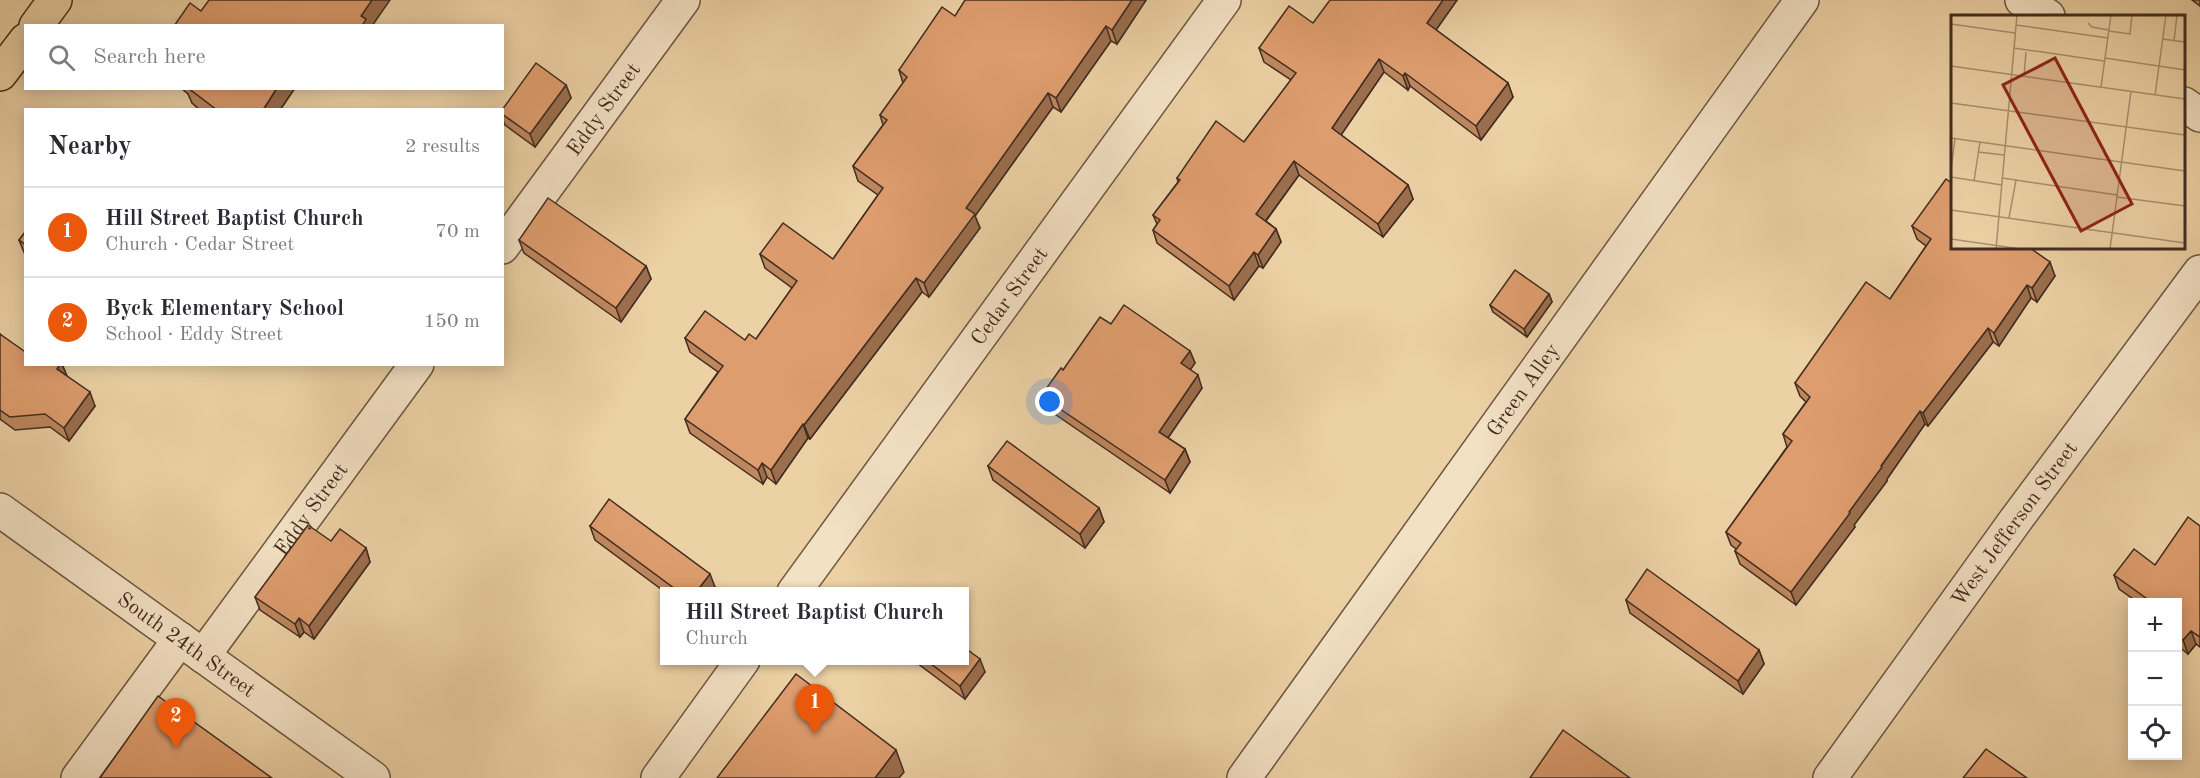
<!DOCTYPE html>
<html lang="en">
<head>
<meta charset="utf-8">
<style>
	:root { --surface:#fff; --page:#f7f7f7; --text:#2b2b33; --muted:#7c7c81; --line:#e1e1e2; --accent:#ea580c }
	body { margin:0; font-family:"Old Standard TT",serif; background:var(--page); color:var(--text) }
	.controls { position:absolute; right:18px; bottom:18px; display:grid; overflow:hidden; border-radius:0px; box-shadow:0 3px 15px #0003 }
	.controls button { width:54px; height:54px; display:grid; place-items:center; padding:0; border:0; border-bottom:2px solid var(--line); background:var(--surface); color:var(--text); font:30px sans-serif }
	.you { position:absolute; left:1050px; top:402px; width:21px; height:21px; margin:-15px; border:4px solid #fff; border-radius:50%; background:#1a73e8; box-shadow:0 0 0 9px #1a73e833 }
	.badge { display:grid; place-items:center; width:39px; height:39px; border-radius:50%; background:var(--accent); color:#fff; font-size:20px; font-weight:700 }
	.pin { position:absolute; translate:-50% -50px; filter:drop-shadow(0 2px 3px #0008) }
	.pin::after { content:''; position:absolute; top:32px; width:21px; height:18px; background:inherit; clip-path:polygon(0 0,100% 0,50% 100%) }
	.popup { position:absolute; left:660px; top:587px; width:309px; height:78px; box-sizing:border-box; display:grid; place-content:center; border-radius:0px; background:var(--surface); filter:drop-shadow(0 2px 4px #0005); font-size:20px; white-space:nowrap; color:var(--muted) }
	.popup b { font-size:22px; color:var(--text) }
	.popup::after { content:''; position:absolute; left:50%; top:100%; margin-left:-12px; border:12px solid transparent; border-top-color:var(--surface) }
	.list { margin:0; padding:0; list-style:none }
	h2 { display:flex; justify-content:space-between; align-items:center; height:78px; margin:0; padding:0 24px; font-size:26px }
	h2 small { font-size:20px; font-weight:400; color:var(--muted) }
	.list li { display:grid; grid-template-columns:39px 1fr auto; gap:18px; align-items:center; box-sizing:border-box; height:90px; padding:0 24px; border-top:2px solid var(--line) }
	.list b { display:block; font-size:22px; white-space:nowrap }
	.list p { margin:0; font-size:20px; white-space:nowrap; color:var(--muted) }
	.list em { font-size:20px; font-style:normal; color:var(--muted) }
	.icon { flex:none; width:33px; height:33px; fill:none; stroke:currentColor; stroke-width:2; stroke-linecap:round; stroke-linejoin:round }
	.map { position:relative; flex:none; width:2200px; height:778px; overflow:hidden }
	.search { position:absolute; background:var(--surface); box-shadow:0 3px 15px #0003; left:24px; top:24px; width:480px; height:66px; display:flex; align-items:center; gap:15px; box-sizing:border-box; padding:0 21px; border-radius:0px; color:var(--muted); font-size:22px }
	.panel { position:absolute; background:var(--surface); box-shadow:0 3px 15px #0003; left:24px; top:108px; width:480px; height:258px; border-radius:0px }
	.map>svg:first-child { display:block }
</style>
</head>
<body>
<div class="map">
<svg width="2200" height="778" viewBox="0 0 2200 778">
	<rect width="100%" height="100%" fill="#ecd1a5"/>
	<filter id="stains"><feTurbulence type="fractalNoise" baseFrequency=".00333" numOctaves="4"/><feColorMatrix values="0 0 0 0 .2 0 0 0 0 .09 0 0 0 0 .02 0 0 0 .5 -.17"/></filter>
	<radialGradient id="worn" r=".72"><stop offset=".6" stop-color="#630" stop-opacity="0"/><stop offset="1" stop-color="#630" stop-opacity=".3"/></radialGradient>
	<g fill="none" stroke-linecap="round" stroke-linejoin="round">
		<defs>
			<g id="minor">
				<path d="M2022 0 2048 16"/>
				<path d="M2184 104 2200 115"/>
				<path id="s1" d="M502 247 683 0"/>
				<path id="s2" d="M0 510 373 778"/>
				<path id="s3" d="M794 592 1224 0"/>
				<path id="s4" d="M203 656 417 364"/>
				<path d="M78 778 180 639"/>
				<path d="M658 778 743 660"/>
				<path id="s5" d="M1244 778 1802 0"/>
				<path id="s6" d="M1830 778 2015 521 2200 272"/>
			</g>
			<g id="major">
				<path d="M36 26 55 0"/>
				<path d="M0 74 26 40"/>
			</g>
		</defs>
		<use href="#minor" stroke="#6c5541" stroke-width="36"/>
		<use href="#major" stroke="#412c20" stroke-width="36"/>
		<use href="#minor" stroke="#f3e1c4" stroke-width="33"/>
		<use href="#major" stroke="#ecd1a5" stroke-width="33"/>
	</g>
	<g fill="#bf875f" stroke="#412c20" stroke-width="1.5">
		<path d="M1146 0 1117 44 1111 41 1061 112 1053 107 975 216 980 228 929 297 922 292 810 439 808 438 776 484 767 477 763 484 690 433 685 419 718 372 690 352 685 338 745 340 756 339 792 288 765 268 760 254 833 259 878 195 858 181 853 166 883 125 880 115 903 83 899 70 955 16Z"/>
		<path d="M1457 0 1436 30 1508 83 1513 97 1481 140 1410 86 1408 90 1384 72 1341 135 1408 185 1413 199 1383 237 1299 175 1266 221 1276 229 1281 242 1263 268 1259 266 1234 300 1157 243 1153 230 1157 224 1153 215 1178 182 1177 178 1244 142 1291 80 1264 62 1259 48 1313 23Z"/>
		<path d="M2192 0H2200V6Z"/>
		<path d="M566 85 571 98 535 147 505 125 502 118V110Z"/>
		<path d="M181 88H295L280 110H200L192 103 188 94Z"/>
		<path d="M1912 226 2055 276 2037 302 2031 298 1999 346 1993 342 1928 426 1925 424 1887 479V481L1854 525 1855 527 1796 605 1740 564 1735 551 1736 549 1731 545 1726 532 1787 447 1783 434 1806 402 1800 396 1795 383 1890 299 1926 246 1917 239Z"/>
		<path d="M26 231V257L19 240Z"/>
		<path d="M519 240 646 266 651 279 621 322 524 253Z"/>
		<path d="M1549 294 1552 302 1527 337 1493 312 1490 305Z"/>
		<path d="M1111 324 1190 351 1195 363 1190 370 1202 388 1168 438 1185 449 1190 462 1170 493 1046 408 1041 396 1063 370Z"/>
		<path d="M0 334 26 364H62L66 375 95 406 69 441 50 427 15 430 0 419Z"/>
		<path d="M988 466 1099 508 1104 522 1085 548 993 480Z"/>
		<path d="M590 526 715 587 712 591 665 592 595 540Z"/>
		<path d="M2200 526V647L2196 644 2188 654 2178 646V603H2139L2119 589 2114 575 2155 565Z"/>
		<path d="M331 541 366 548 370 562 314 639 304 632 300 637 260 610 255 597Z"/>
		<path d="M1626 600 1759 650 1764 664 1743 694 1630 613Z"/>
		<path d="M913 660H965L985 672 965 699Z"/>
	</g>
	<g fill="#9b6e4d" stroke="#412c20" stroke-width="1.5">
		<path d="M372 0H390L372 26H362L361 16Z"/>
		<path d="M1132 0H1146L1117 44 1112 30Z"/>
		<path d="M1443 0H1457L1431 37 1427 23Z"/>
		<path d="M1106 26 1111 41 1061 112 1056 98Z"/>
		<path d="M1379 59 1384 72 1337 141 1332 128Z"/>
		<path d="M1405 73 1410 86 1408 90 1403 76Z"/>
		<path d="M1508 83 1513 97 1481 140 1476 126Z"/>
		<path d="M566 85 571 98 535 147 530 134Z"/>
		<path d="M277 88H295L280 110H263Z"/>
		<path d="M1048 93 1053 107 975 216 980 228 929 297 924 283 966 208Z"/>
		<path d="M1294 161 1299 175 1261 227 1256 214Z"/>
		<path d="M1408 185 1413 199 1383 237 1378 224Z"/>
		<path d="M1276 229 1281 242 1263 268 1258 255Z"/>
		<path d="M1254 252 1259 266 1234 300 1229 286Z"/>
		<path d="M2050 262 2055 276 2037 302 2032 288Z"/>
		<path d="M646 266 651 279 621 322 616 308Z"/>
		<path d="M916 278 922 292 810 439 804 425Z"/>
		<path d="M2027 285 2031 298 1999 346 1994 333Z"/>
		<path d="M1549 294 1552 302 1527 337 1524 329Z"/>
		<path d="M1988 328 1993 342 1928 426 1923 413Z"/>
		<path d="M1190 351 1195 363 1186 376 1181 363Z"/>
		<path d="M60 364H62L67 376 57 369Z"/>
		<path d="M1198 375 1202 388 1163 445 1159 432Z"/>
		<path d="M90 392 95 406 69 441 64 428Z"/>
		<path d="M1920 411 1925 424 1887 479V481L1854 525 1855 527 1796 605 1791 592 1849 512Z"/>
		<path d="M803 424 808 438 776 484 771 470Z"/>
		<path d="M1185 449 1190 462 1170 493 1165 480Z"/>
		<path d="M762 463 767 477 763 484 758 470Z"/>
		<path d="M1099 508 1104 522 1085 548 1080 534Z"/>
		<path d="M366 548 370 562 314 639 309 626Z"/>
		<path d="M710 574 715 587 712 591H697Z"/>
		<path d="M299 618 304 632 300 637 295 624Z"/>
		<path d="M2191 631 2196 644 2188 654 2183 640Z"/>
		<path d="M1759 650 1764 664 1743 694 1738 681Z"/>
		<path d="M980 659 985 672 965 699 960 686Z"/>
		<path d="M896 750 904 772 899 778H875Z"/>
	</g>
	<g fill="#de9d6e" stroke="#412c20" stroke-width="1.5">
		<path d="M209 0H372L361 16 366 19 362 26H174L190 3 201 11Z"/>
		<path d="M965 0H1132L1112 30 1106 26 1056 98 1048 93 966 208 975 214 924 283 916 278 804 425 803 424 771 470 762 463 758 470 685 419 723 366 685 338 705 311 745 340 749 334 756 339 797 281 760 254 783 223 833 259 883 188 853 166 887 120 880 115 907 77 899 70 942 7 955 16Z"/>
		<path d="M1330 0H1443L1427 23 1508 83 1476 126 1405 73 1403 76 1379 59 1332 128 1408 185 1378 224 1294 161 1256 214 1276 229 1258 255 1254 252 1229 286 1153 230 1160 220 1153 215 1180 180 1177 178 1216 121 1244 142 1296 73 1259 48 1289 6 1313 23Z"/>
		<path d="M536 63 566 85 530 134 502 114V110Z"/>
		<path d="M188 88H277L263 110H217Z"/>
		<path d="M1946 179 1953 184V248H2030L2050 262 2032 288 2027 285 1994 333 1988 328 1923 413 1920 411 1881 466 1882 467 1849 512 1850 513 1791 592 1735 551 1741 543 1726 532 1792 441 1783 434 1810 397 1795 383 1866 282 1890 299 1931 239 1912 226Z"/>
		<path d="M548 198 646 266 616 308 519 240Z"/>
		<path d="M26 231V245L19 240Z"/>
		<path d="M1515 270 1549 294 1524 329 1490 305Z"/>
		<path d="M1124 305 1190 351 1181 363 1198 375 1159 432 1185 449 1165 480 1041 396 1061 368 1063 370 1100 317 1111 324Z"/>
		<path d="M0 334 24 351 26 350V364H60L57 369 90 392 64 428 45 414 10 417 0 410Z"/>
		<path d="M1007 441 1099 508 1080 534 988 466Z"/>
		<path d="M609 499 710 574 697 591H678L590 526Z"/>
		<path d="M2188 517 2200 526V637L2191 631 2183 640 2178 636V603H2153L2114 575 2134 549 2155 565Z"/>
		<path d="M308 525 331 541 340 529 366 548 309 626 299 618 295 624 255 597Z"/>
		<path d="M1647 569 1759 650 1738 681 1626 600Z"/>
		<path d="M885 588 890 591H883Z"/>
		<path d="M965 648 980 659 960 686 926 660H965Z"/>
		<path d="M796 674 896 750 875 778H717Z"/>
		<path d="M158 696 272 778H100Z"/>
		<path d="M1563 730 1630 778H1530Z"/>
		<path d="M1986 749 2027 778H1963Z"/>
	</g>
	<g text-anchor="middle" stroke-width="6" stroke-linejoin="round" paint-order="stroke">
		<g font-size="21" fill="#412c20" stroke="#f3e1c4">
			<text dy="7" stroke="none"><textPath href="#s1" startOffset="171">Eddy Street</textPath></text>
			<text dy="7" stroke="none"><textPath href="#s3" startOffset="366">Cedar Street</textPath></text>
			<text dy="7" stroke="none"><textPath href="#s5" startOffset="478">Green Alley</textPath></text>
			<text dy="7" stroke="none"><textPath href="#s4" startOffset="182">Eddy Street</textPath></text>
			<text dy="7" stroke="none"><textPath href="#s6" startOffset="314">West Jefferson Street</textPath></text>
			<text dy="7" stroke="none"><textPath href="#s2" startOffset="230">South 24th Street</textPath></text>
		</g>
	</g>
	<g transform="translate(1951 15)">
		<rect width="234" height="234" fill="#ecd1a5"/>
		<path fill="none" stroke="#a88f70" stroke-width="1.5" d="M137 8 141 12 158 15M0 9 64 18M65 10 157 23M158 16 179 19 181 0M211 24 234 27M223 26 226 0M63 33 153 46M154 43 234 55M0 51 234 84M73 61 75 37M150 72 160 0M204 80 215 0M0 88 234 120M0 123 234 156M27 137 53 140M0 154 4 124M0 162 51 170M51 163 166 180M23 166 29 127M166 182 234 191M0 195 234 228M58 203 65 165M0 224 70 234M45 234 66 0M159 234 180 76"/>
		<path fill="#8f2418" fill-opacity="0.15" stroke="#8f2418" stroke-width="3" d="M104 43 181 189 130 216 52 70Z"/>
		<rect width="234" height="234" fill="none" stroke="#412c20" stroke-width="3"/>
	</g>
	<rect width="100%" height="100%" filter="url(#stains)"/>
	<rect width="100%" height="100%" fill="url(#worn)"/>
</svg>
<div class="controls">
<button>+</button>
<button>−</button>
<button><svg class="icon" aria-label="locate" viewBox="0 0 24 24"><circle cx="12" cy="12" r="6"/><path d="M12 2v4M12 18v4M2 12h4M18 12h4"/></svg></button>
</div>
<div class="you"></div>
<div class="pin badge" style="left:815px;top:734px">1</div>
<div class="popup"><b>Hill Street Baptist Church</b>Church</div>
<div class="pin badge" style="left:176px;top:748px">2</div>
<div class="search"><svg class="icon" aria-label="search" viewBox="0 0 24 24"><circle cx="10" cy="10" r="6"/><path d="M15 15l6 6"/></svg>Search here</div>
<section class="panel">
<h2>Nearby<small>2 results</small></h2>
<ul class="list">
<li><span class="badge">1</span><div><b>Hill Street Baptist Church</b><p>Church · Cedar Street</p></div><em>70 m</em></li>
<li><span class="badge">2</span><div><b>Byck Elementary School</b><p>School · Eddy Street</p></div><em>150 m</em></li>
</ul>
</section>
</div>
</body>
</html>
